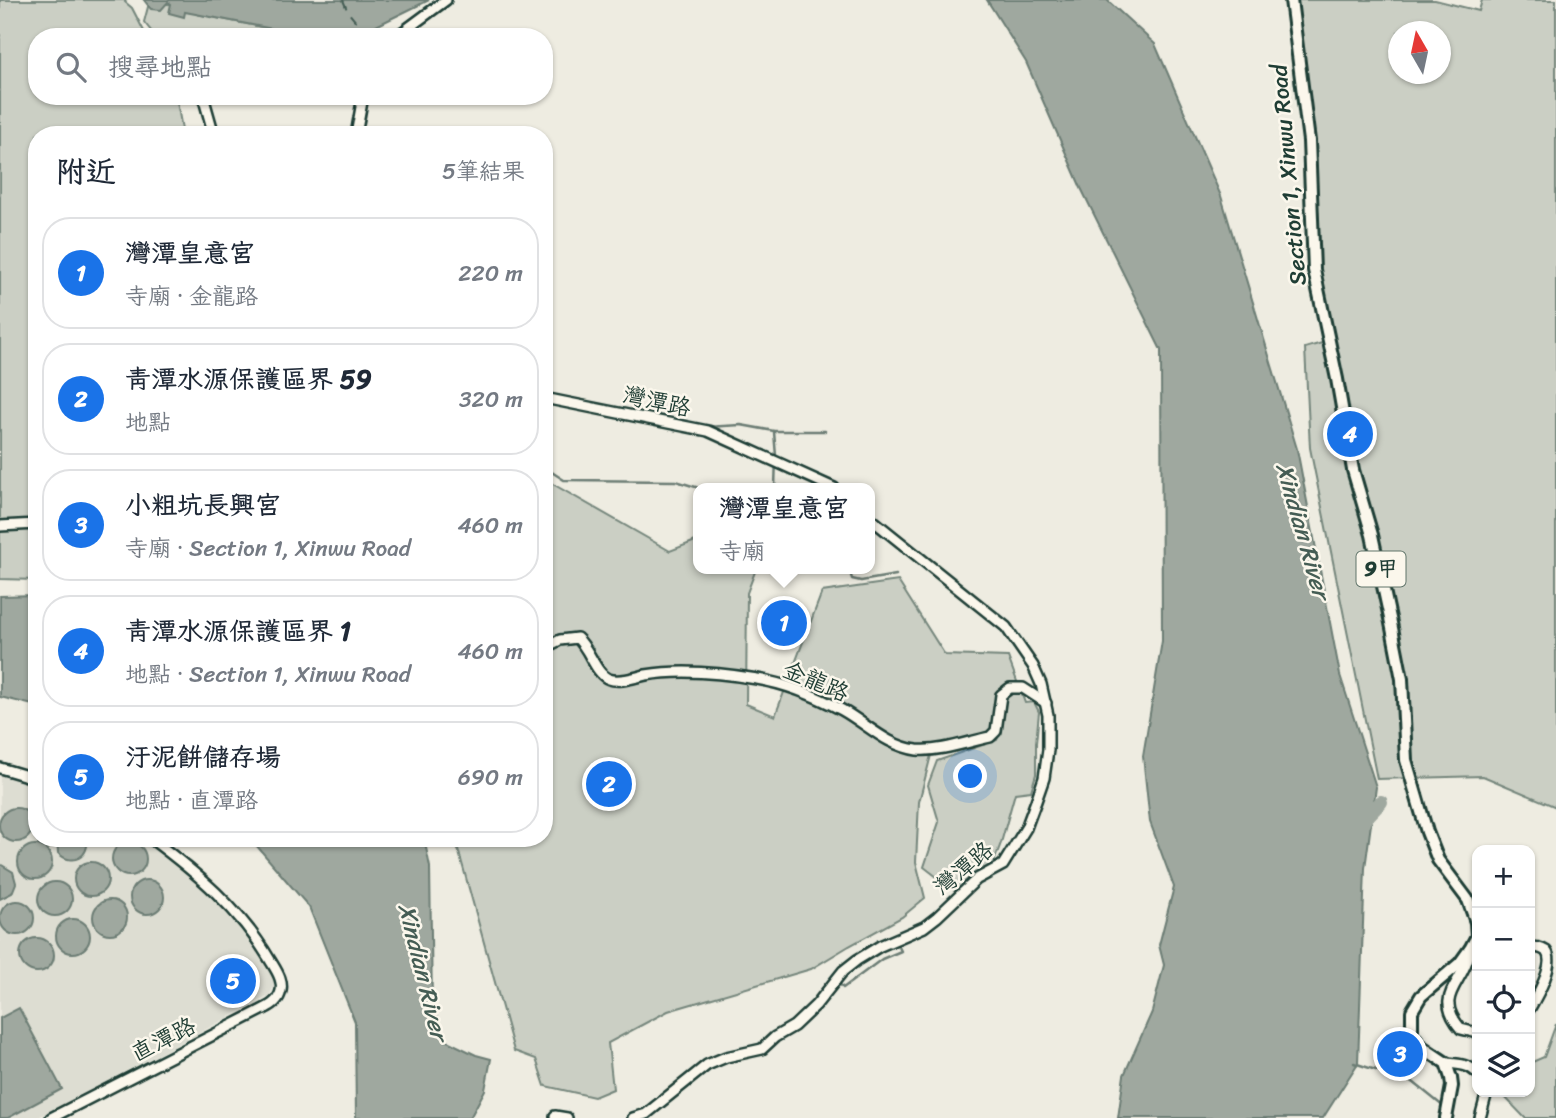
<!DOCTYPE html>
<html lang="zh-TW">
<head>
<meta charset="utf-8">
<style>
	:root { --surface:#fff; --page:#f2f2f3; --text:#1f2937; --muted:#747a83; --line:#e0e1e3; --accent:#1a73e8 }
	body { margin:0; font-family:Sriracha,"LXGW WenKai TC",sans-serif; background:var(--page); color:var(--text) }
	.controls { position:absolute; right:21px; bottom:21px; display:grid; overflow:hidden; border-radius:14px; box-shadow:0 2px 5px #0004 }
	.controls button { width:63px; height:63px; display:grid; place-items:center; padding:0; border:0; border-bottom:2px solid var(--line); background:var(--surface); color:var(--text); font:35px sans-serif }
	.compass { position:absolute; left:1388px; top:21px; width:63px; height:63px; border-radius:50%; background:var(--surface); box-shadow:0 2px 5px #0004; rotate:351deg }
	.you { position:absolute; left:971px; top:777px; width:24px; height:24px; margin:-18px; border:5px solid #fff; border-radius:50%; background:#1a73e8; box-shadow:0 0 0 10px #1a73e833 }
	.badge { display:grid; place-items:center; width:46px; height:46px; border-radius:50%; background:var(--accent); color:#fff; font-size:23px; font-weight:700 }
	.pin { position:absolute; translate:-50% -50%; border:4px solid #fff; box-shadow:0 2px 7px #0006 }
	.popup { position:absolute; left:693px; top:483px; width:182px; height:91px; box-sizing:border-box; display:grid; place-content:center; border-radius:14px; background:var(--surface); filter:drop-shadow(0 2px 5px #0005); font-size:23px; white-space:nowrap; color:var(--muted) }
	.popup b { font-size:26px; color:var(--text) }
	.popup::after { content:''; position:absolute; left:50%; top:100%; margin-left:-14px; border:14px solid transparent; border-top-color:var(--surface) }
	.list { margin:0; padding:0; list-style:none }
	h2 { display:flex; justify-content:space-between; align-items:center; height:91px; margin:0; padding:0 28px; font-size:30px }
	h2 small { font-size:23px; font-weight:400; color:var(--muted) }
	.list li { display:grid; grid-template-columns:46px 1fr auto; gap:21px; align-items:center; box-sizing:border-box; height:112px; margin:0 14px 14px; padding:0 14px; border:2px solid var(--line); border-radius:28px }
	.list b { display:block; font-size:26px; white-space:nowrap }
	.list p { margin:0; font-size:23px; white-space:nowrap; color:var(--muted) }
	.list em { font-size:23px; font-style:normal; color:var(--muted) }
	.icon { flex:none; width:38px; height:38px; fill:none; stroke:currentColor; stroke-width:2; stroke-linecap:round; stroke-linejoin:round }
	.map { position:relative; flex:none; width:1556px; height:1118px; overflow:hidden }
	.search { position:absolute; background:var(--surface); box-shadow:0 2px 5px #0004; left:28px; top:28px; width:525px; height:77px; display:flex; align-items:center; gap:18px; box-sizing:border-box; padding:0 24px; border-radius:28px; color:var(--muted); font-size:26px }
	.panel { position:absolute; background:var(--surface); box-shadow:0 2px 5px #0004; left:28px; top:126px; width:525px; height:721px; border-radius:28px }
	.map>svg:first-child { display:block }
</style>
</head>
<body>
<div class="map">
<svg width="1556" height="1118" viewBox="0 0 1556 1118">
	<rect width="100%" height="100%" fill="#eeece1"/>
	<filter id="ink" filterUnits="userSpaceOnUse"><feTurbulence type="fractalNoise" baseFrequency=".0143" numOctaves="2"/><feDisplacementMap in="SourceGraphic" scale="14" xChannelSelector="R" yChannelSelector="G"/><feConvolveMatrix kernelMatrix="1 2 1 2 8 2 1 2 1" color-interpolation-filters="sRGB"/></filter>
	<g filter="url(#ink)">
		<path fill="#ddddd2" d="M0 772 37 784V838H144L188 873 215 897 245 930 273 972 275 984 269 996 37 1118H0Z"/>
		<g fill="#cbcfc4" stroke="#75867c" stroke-width="2" fill-rule="evenodd">
			<path d="M0 0H126L125 2 132 8 147 37H37V96H176L183 135H37V580L0 579Z"/>
			<path d="M1295 0H1435L1479 11 1482 0H1556V807L1483 776 1377 779 1310 448 1305 348 1332 340 1313 262ZM1398 32H1440V74H1398Z"/>
			<path d="M149 3 185 5 197 14 311 37H156L144 22Z"/>
			<path d="M544 479 670 551 698 540V569H756L747 593 746 704 775 716 822 592 898 581 945 655 1008 657 1025 703 1034 702 1039 712 1036 743V774L1031 791 1015 793 1001 843 992 867 955 891 924 867 939 822 928 785 937 761 997 740 1002 726 983 742 931 755 919 802 916 862 925 898 902 917 849 946 811 969 668 1011 608 1043 613 1089 594 1097 545 1086 536 1059 514 1051 455 838H544Z"/>
			<path d="M1556 1024V1118H1525L1500 1092H1530V1063L1544 1057Z"/>
		</g>
		<g fill="#9fa89f" stroke="#6c7d74" stroke-width="2">
			<path d="M144 0H429L368 30 367 27 361 28V32L334 36 297 29 278 30 185 12 184 17 169 13 171 4 168 2 161 10 151 9Z"/>
			<path d="M987 0H1107L1155 44 1221 196 1297 449 1340 675 1376 787 1365 868 1358 1063 1323 1118H1118L1124 1075 1152 1012 1164 965 1159 945 1174 887 1150 822 1143 756 1162 641 1161 350 1081 188 1026 62Z"/>
			<path d="M37 595V706L0 697V596Z"/>
			<circle cx="16" cy="825" r="17"/>
			<path d="M57 838H87C90 857 72 867 58 853Z"/>
			<path d="M250 838H424L430 867 432 1004 445 1040 476 1055 491 1059 485 1090 470 1118H356L355 1022 309 907Z"/>
			<circle cx="129" cy="859" r="17"/>
			<circle cx="35" cy="862" r="17"/>
			<circle cx="91" cy="879" r="17"/>
			<path d="M0 864 13 872 16 883 12 893 0 899Z"/>
			<circle cx="147" cy="897" r="17"/>
			<circle cx="55" cy="899" r="17"/>
			<circle cx="110" cy="917" r="17"/>
			<circle cx="17" cy="918" r="17"/>
			<circle cx="73" cy="936" r="17"/>
			<circle cx="37" cy="955" r="17"/>
			<path d="M19 1008 62 1089 8 1118H0V1018Z"/>
		</g>
		<g fill="none" stroke-linecap="round" stroke-linejoin="round">
			<g stroke="#6c7d74" stroke-width="2.5">
				<path d="M706 427 741 425 774 431H825"/>
				<path d="M774 432 776 456 775 488"/>
				<path d="M544 467 564 480 676 481 699 488"/>
				<path d="M849 569 852 579 861 581 896 575"/>
				<path d="M839 983 843 988 882 959 901 951 897 943"/>
				<path d="M1354 1063 1413 1082 1444 1107"/>
			</g>
			<path stroke="#9fa89f" stroke-width="14" d="M1361 823 1381 802"/>
			<path stroke="#455d54" stroke-width="2" stroke-dasharray="9 7" stroke-linecap="butt" d="M343 0 348 12 362 29"/>
			<defs>
				<g id="minor">
					<path d="M396 37 446 0"/>
					<path d="M203 96 214 135"/>
					<path d="M356 135 363 96"/>
					<path d="M544 398 708 431 834 488"/>
					<path d="M0 526 37 524"/>
					<path d="M544 648 560 640 577 638C590 649 595 674 609 679 620 683 635 677 646 675 681 669 722 673 757 679 787 684 816 696 842 710 867 724 887 746 917 750 940 752 967 742 990 737L996 731 1001 695 1010 688H1023L1046 703"/>
					<path d="M0 768 37 779"/>
					<path d="M1530 948C1536 947 1540 947 1546 951 1556 963 1537 996 1530 1008"/>
					<path d="M1470 951C1463 986 1432 995 1461 1029L1477 1033"/>
					<path d="M1446 1063C1457 1064 1469 1064 1477 1073"/>
					<path d="M555 1116 567 1118"/>
					<path d="M51 1118 260 1011C268 1007 277 1003 280 994 285 982 276 970 270 960 240 909 197 873 150 838"/>
					<path d="M633 1118 646 1114 707 1065 726 1057 762 1049 775 1037 794 1026 816 1005 843 971 857 960 880 946 924 927 937 917 977 879 1003 865 1026 828 1036 801 1044 778 1048 750V715L1041 684 1033 666 1006 627 870 518"/>
					<path d="M1480 1118 1487 1092"/>
				</g>
				<path id="major" d="M1291 0 1309 141 1314 270 1337 379 1353 470 1372 535 1391 623 1402 679 1406 760 1427 832 1438 860 1468 900 1476 922 1477 936 1470 949 1460 963 1421 996 1412 1011V1034L1422 1047 1446 1063 1451 1078 1452 1086 1446 1118"/>
			</defs>
			<use href="#minor" stroke="#1f3d34" stroke-width="14"/>
			<use href="#major" stroke="#1f3d34" stroke-width="16"/>
			<use href="#minor" stroke="#fbf7ec" stroke-width="9"/>
			<use href="#major" stroke="#fbf7ec" stroke-width="10"/>
		</g>
	</g>
	<g text-anchor="middle" stroke-width="5" stroke-linejoin="round" paint-order="stroke">
		<rect fill="#fbf7ec" stroke="#61756b" stroke-width="2" x="1356.5" y="551.5" width="49" height="35" rx="5"/>
		<g font-size="21" font-weight="bold" fill="#1f3d34">
			<text x="1381" y="576">9甲</text>
		</g>
		<g font-size="23" fill="#1f3d34" stroke="#fbf7ec">
			<text transform="translate(1288 175) rotate(-95)" y="8">Section 1, Xinwu Road</text>
			<text transform="translate(657 401) rotate(12)" y="8">灣潭路</text>
			<text transform="translate(816 681) rotate(23)" y="8">金龍路</text>
			<text transform="translate(963 868) rotate(-40)" y="8">灣潭路</text>
			<text transform="translate(163 1039) rotate(-27)" y="8">直潭路</text>
		</g>
		<g font-size="24" font-style="italic" fill="#455d54" stroke="#fbf7ec">
			<text transform="translate(1303 531) rotate(74)" y="8">Xindian River</text>
			<text transform="translate(423 972) rotate(76)" y="8">Xindian River</text>
		</g>
	</g>
</svg>
<div class="controls">
<button>+</button>
<button>−</button>
<button><svg class="icon" aria-label="locate" viewBox="0 0 24 24"><circle cx="12" cy="12" r="6"/><path d="M12 2v4M12 18v4M2 12h4M18 12h4"/></svg></button>
<button><svg class="icon" aria-label="layers" viewBox="0 0 24 24"><path d="M12 4l9 5-9 5-9-5zM3 14l9 5 9-5"/></svg></button>
</div>
<svg class="compass" viewBox="-18 -18 36 36"><path d="M0-13l5 13h-10z" fill="#e53935"/><path d="M0 13l5-13h-10z" fill="#747a83"/></svg>
<div class="you"></div>
<div class="pin badge" style="left:784px;top:623px">1</div>
<div class="popup"><b>灣潭皇意宮</b>寺廟</div>
<div class="pin badge" style="left:609px;top:784px">2</div>
<div class="pin badge" style="left:1400px;top:1054px">3</div>
<div class="pin badge" style="left:1350px;top:434px">4</div>
<div class="pin badge" style="left:233px;top:981px">5</div>
<div class="search"><svg class="icon" aria-label="search" viewBox="0 0 24 24"><circle cx="10" cy="10" r="6"/><path d="M15 15l6 6"/></svg>搜尋地點</div>
<section class="panel">
<h2>附近<small>5筆結果</small></h2>
<ul class="list">
<li><span class="badge">1</span><div><b>灣潭皇意宮</b><p>寺廟 · 金龍路</p></div><em>220 m</em></li>
<li><span class="badge">2</span><div><b>青潭水源保護區界 59</b><p>地點</p></div><em>320 m</em></li>
<li><span class="badge">3</span><div><b>小粗坑長興宮</b><p>寺廟 · Section 1, Xinwu Road</p></div><em>460 m</em></li>
<li><span class="badge">4</span><div><b>青潭水源保護區界 1</b><p>地點 · Section 1, Xinwu Road</p></div><em>460 m</em></li>
<li><span class="badge">5</span><div><b>汙泥餅儲存場</b><p>地點 · 直潭路</p></div><em>690 m</em></li>
</ul>
</section>
</div>
</body>
</html>
